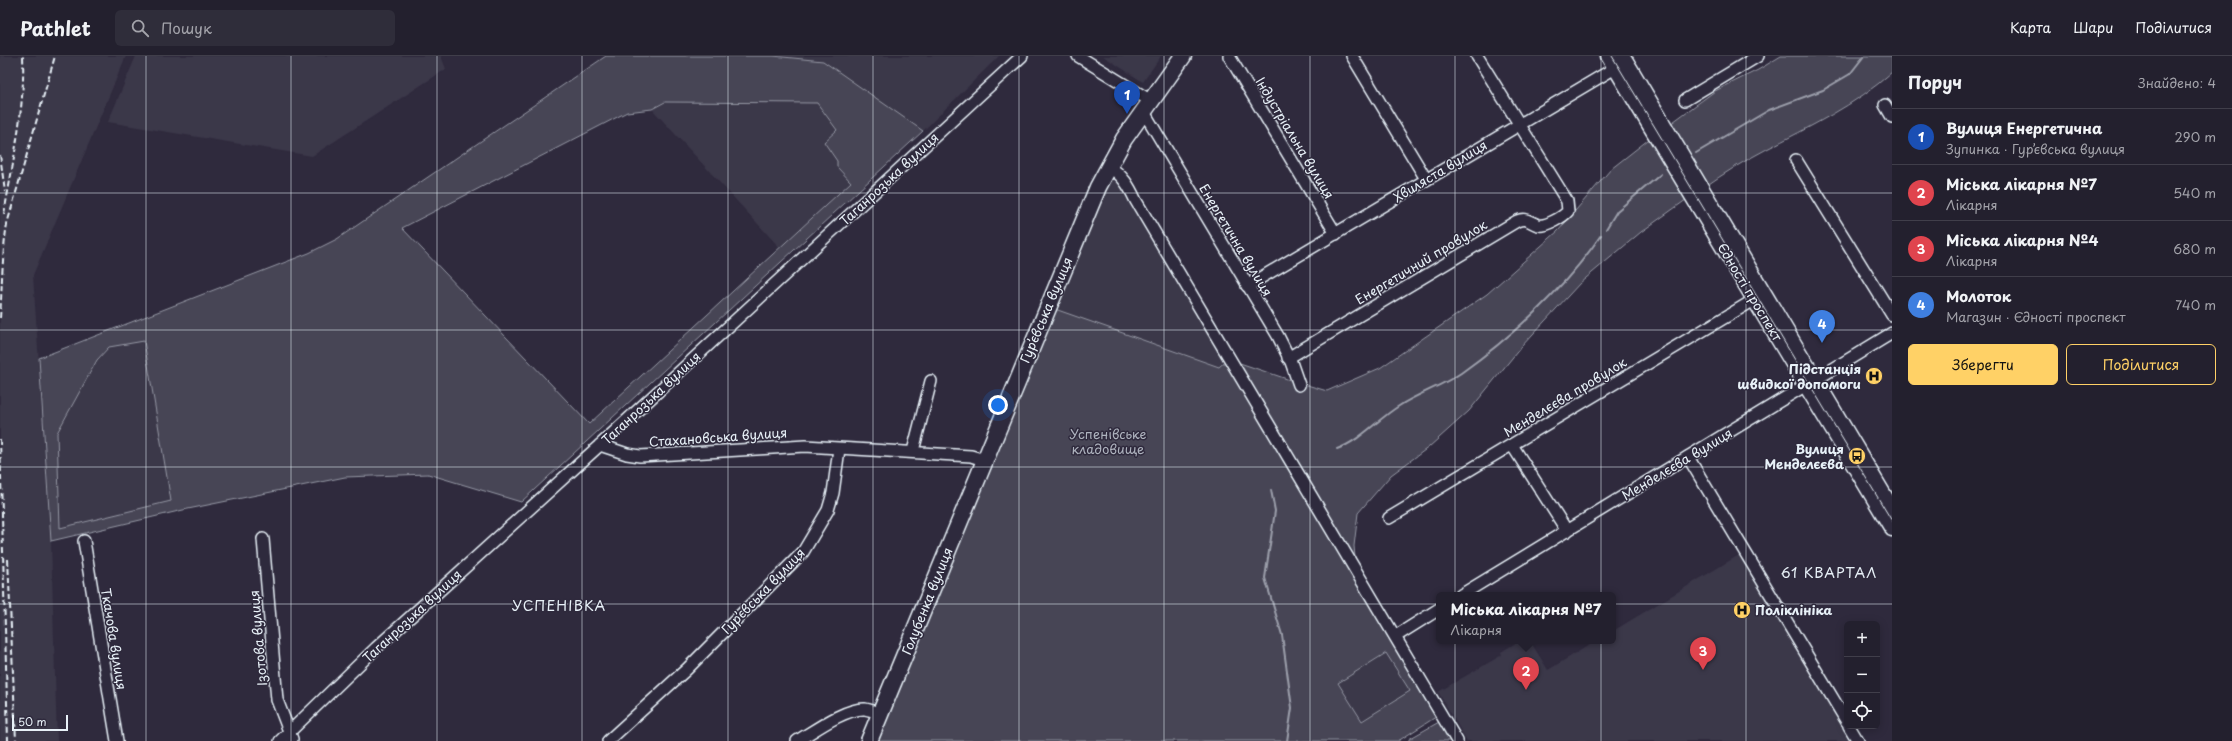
<!DOCTYPE html>
<html lang="uk">
<head>
<meta charset="utf-8">
<style>
	:root { --surface:#23202e; --page:#2f2d3a; --text:#f1f3f6; --muted:#a3a3aa; --line:#403e4a; --accent:#ffd166 }
	body { margin:0; font-family:"Playpen Sans",sans-serif; background:var(--page); color:var(--text) }
	.controls { position:absolute; right:12px; bottom:12px; display:grid; overflow:hidden; border-radius:6px; box-shadow:0 2px 10px #0003 }
	.controls button { width:36px; height:36px; display:grid; place-items:center; padding:0; border:0; border-bottom:1px solid var(--line); background:var(--surface); color:var(--text); font:20px sans-serif }
	.scale { position:absolute; left:12px; bottom:10px; width:56px; box-sizing:border-box; padding-left:4px; border:2px solid #e8f1f8; border-top:0; font-size:11px; line-height:14px; white-space:nowrap; color:#e8f1f8; -webkit-text-stroke:3px #2f2a3d; paint-order:stroke }
	.you { position:absolute; left:998px; top:349px; width:14px; height:14px; margin:-10px; border:3px solid #fff; border-radius:50%; background:#1a73e8; box-shadow:0 0 0 6px #1a73e833 }
	.badge { display:grid; place-items:center; width:26px; height:26px; border-radius:50%; background:var(--accent); color:#fff; font-size:13px; font-weight:700 }
	.pin { position:absolute; translate:-50% -33px; filter:drop-shadow(0 1px 2px #0008) }
	.pin::after { content:''; position:absolute; top:21px; width:14px; height:12px; background:inherit; clip-path:polygon(0 0,100% 0,50% 100%) }
	.popup { position:absolute; left:1436px; top:536px; width:180px; height:52px; box-sizing:border-box; display:grid; place-content:center; border-radius:6px; background:var(--surface); filter:drop-shadow(0 1px 3px #0005); font-size:13px; white-space:nowrap; color:var(--muted) }
	.popup b { font-size:15px; color:var(--text) }
	.popup::after { content:''; position:absolute; left:50%; top:100%; margin-left:-8px; border:8px solid transparent; border-top-color:var(--surface) }
	.list { margin:0; padding:0; list-style:none }
	h2 { display:flex; justify-content:space-between; align-items:center; height:52px; margin:0; padding:0 16px; font-size:17px }
	h2 small { font-size:13px; font-weight:400; color:var(--muted) }
	.list li { display:grid; grid-template-columns:26px 1fr auto; gap:12px; align-items:center; box-sizing:border-box; height:56px; padding:0 16px; border-top:1px solid var(--line) }
	.list b { display:block; font-size:15px; white-space:nowrap }
	.list p { margin:0; font-size:13px; white-space:nowrap; color:var(--muted) }
	.list em { font-size:13px; font-style:normal; color:var(--muted) }
	.actions { display:flex; gap:8px; padding:12px 16px }
	.actions a { flex:1; padding:9px 0; border:1px solid var(--accent); border-radius:6px; text-align:center; font-size:14px; color:var(--accent) }
	.actions .main { background:var(--accent); color:#111 }
	.icon { flex:none; width:22px; height:22px; fill:none; stroke:currentColor; stroke-width:2; stroke-linecap:round; stroke-linejoin:round }
	.map { position:relative; flex:none; width:1892px; height:685px; overflow:hidden }
	header { display:flex; align-items:center; gap:24px; box-sizing:border-box; height:56px; padding:0 20px; background:var(--surface); border-bottom:1px solid var(--line) }
	header strong { font-size:19px }
	nav { display:flex; gap:22px; margin-inline-start:auto; font-size:14px }
	.search { width:280px; height:36px; background:var(--page); display:flex; align-items:center; gap:10px; box-sizing:border-box; padding:0 14px; border-radius:6px; color:var(--muted); font-size:15px }
	main { display:flex }
	aside { flex:1; background:var(--surface) }
	.map>svg:first-child { display:block }
</style>
</head>
<body>
<header>
<strong>Pathlet</strong>
<div class="search"><svg class="icon" aria-label="search" viewBox="0 0 24 24"><circle cx="10" cy="10" r="6"/><path d="M15 15l6 6"/></svg>Пошук</div>
<nav><a>Карта</a><a>Шари</a><a>Поділитися</a></nav>
</header>
<main>
<div class="map">
<svg width="1892" height="685" viewBox="0 0 1892 685">
	<rect width="100%" height="100%" fill="#2f2a3d"/>
	<filter id="ink" filterUnits="userSpaceOnUse"><feTurbulence type="fractalNoise" baseFrequency=".025" numOctaves="2"/><feDisplacementMap in="SourceGraphic" scale="8" xChannelSelector="R" yChannelSelector="G"/><feConvolveMatrix kernelMatrix="1 2 1 2 8 2 1 2 1" color-interpolation-filters="sRGB"/></filter>
	<g filter="url(#ink)">
		<g fill="#3b3749">
			<path d="M0 0H126L33 219 51 485 57 685H0Z"/>
			<path d="M136 0H441L446 13 312 100 108 66Z"/>
			<path d="M773 0H999L923 75 823 5Z"/>
			<path d="M1103 0H1161L1143 26Z"/>
			<path d="M665 46 817 47 837 74 824 86 837 105V111L851 126 780 192 652 53Z"/>
			<path d="M1112 108 1228 303 1219 311 1052 252Z"/>
			<path d="M144 284 171 445 60 472 57 377 97 304 109 291Z"/>
			<path d="M1739 499 1851 685H1467L1438 636 1502 599 1501 596 1519 585H1530L1548 614 1596 585H1613V575Z"/>
			<path d="M1386 597 1410 635 1362 665 1338 627Z"/>
		</g>
		<g fill="#464455" stroke="#979aa6" fill-rule="evenodd">
			<path d="M606 0H773L823 5 923 75 521 446 428 418 345 421 183 454 51 485 39 302 309 197 337 183ZM665 46 817 47 837 74 824 86 837 105V111L851 126 589 368 402 172 627 56 652 53ZM144 285 171 445 60 472 57 377 97 304 109 291Z"/>
			<path d="M1781 0H1892V16C1856 49 1809 71 1765 94 1744 105 1723 118 1703 132L1666 71 1715 35 1758 14Z"/>
			<path d="M1653 80 1690 141 1641 176 1580 227 1521 291 1469 355 1429 391 1391 419 1358 457 1354 490 1356 513 1439 659 1398 685H877L1052 252 1219 311 1228 303 1287 323 1327 335 1380 312 1487 238 1558 175 1611 113ZM1386 597 1410 635 1362 665 1338 627Z"/>
			<path d="M1439 666 1451 685H1409V683Z"/>
		</g>
		<g fill="none" stroke-linecap="round" stroke-linejoin="round">
			<g stroke="#9c9fab" stroke-width="2">
				<path d="M1696 97 1769 54 1823 34 1850 18 1864 0"/>
				<path d="M1606 173 1617 155 1661 118"/>
				<path d="M1337 393C1360 385 1378 363 1399 350 1419 337 1442 330 1461 317 1512 281 1566 231 1601 179"/>
				<path d="M1271 434 1275 455 1265 522 1282 579 1292 652 1287 685"/>
			</g>
			<defs>
				<g id="minor">
					<path d="M1078 0 1151 45"/>
					<path d="M1229 0 1336 178"/>
					<path d="M1352 0 1426 123"/>
					<path d="M1685 44 1758 0"/>
					<path d="M1885 49 1892 61"/>
					<path d="M1144 56 1278 280 1291 306 1299 329"/>
					<path d="M1796 104 1892 259"/>
					<path d="M1108 110C1123 119 1129 130 1136 145L1457 685"/>
					<path d="M1247 230 1615 12"/>
					<path d="M1288 302 1517 165C1527 161 1529 166 1538 169 1546 171 1563 161 1568 155L1567 145 1477 0"/>
					<path d="M1815 324 1892 277"/>
					<path d="M600 389 627 398 640 400 805 390 971 400 984 404"/>
					<path d="M1512 389 1567 475"/>
					<path d="M913 395 931 325"/>
					<path d="M1688 401 1847 666"/>
					<path d="M1389 462 1754 244"/>
					<path d="M263 483 277 644 292 683"/>
					<path d="M84 485 117 685"/>
					<path d="M1461 539 1806 329"/>
					<path d="M1396 580 1439 553"/>
					<path d="M1849 670 1858 685"/>
					<path d="M280 685 376 592 600 389 1022 0"/>
					<path d="M608 685 687 613 803 496 828 454 833 437 839 393"/>
					<path d="M797 685C814 675 845 652 865 653 870 654 876 656 881 657"/>
				</g>
				<g id="major">
					<path d="M1608 0 1892 473"/>
					<path d="M1623 0 1892 452"/>
				</g>
				<path id="highway" d="M869 685 1098 131 1124 83 1183 0"/>
			</defs>
			<use href="#minor" stroke="#e8f1f8" stroke-width="14"/>
			<use href="#major" stroke="#e8f1f8" stroke-width="17"/>
			<use href="#highway" stroke="#e8f1f8" stroke-width="19"/>
			<use href="#minor" stroke="#2f2a3d" stroke-width="11"/>
			<use href="#major" stroke="#2f2a3d" stroke-width="14"/>
			<use href="#highway" stroke="#2f2a3d" stroke-width="16"/>
			<path stroke="#e8f1f8" stroke-width="1" d="M1612 0 1892 465"/>
			<g stroke="#e8f1f8" stroke-width="2" stroke-dasharray="6 3" stroke-linecap="butt">
				<path d="M0 99 5 136"/>
				<path d="M4 158C13 106 25 52 23 0"/>
				<path d="M0 262C2 231 2 199 7 168L55 0"/>
				<path d="M0 383 8 685"/>
				<path d="M8 503 16 685"/>
			</g>
		</g>
	</g>
	<path fill="none" stroke="#e8f1f8" stroke-width="1" stroke-opacity="0.55" d="M146 0V685M291 0V685M437 0V685M582 0V685M728 0V685M873 0V685M1019 0V685M1164 0V685M1310 0V685M1455 0V685M1601 0V685M1746 0V685M0 137H1892M0 274H1892M0 411H1892M0 548H1892"/>
	<defs>
		<symbol id="hospital-disc" viewBox="-11 -11 22 22"><circle r="9.5" fill="#ffd166" stroke="#2f2a3d"/><path d="M-5-5h3v3.5h4V-5h3V5h-3V1.5h-4V5h-3Z" fill="#111"/></symbol>
		<symbol id="bus-disc" viewBox="-11 -11 22 22"><circle r="9.5" fill="#ffd166" stroke="#2f2a3d"/><path d="M-5-6H5V4H4V6H2V4H-2V6H-4V4H-5ZM-3.5-4V0h7V-4ZM-3.5 1.2v1.5H-2V1.2ZM2 1.2v1.5H3.5V1.2Z" fill="#111"/></symbol>
	</defs>
	<g fill-rule="evenodd">
		<use href="#hospital-disc" x="1864" y="310" width="20" height="20"/>
		<use href="#bus-disc" x="1847" y="390" width="20" height="20"/>
		<use href="#hospital-disc" x="1732" y="544" width="20" height="20"/>
	</g>
	<g text-anchor="middle" stroke-width="3" stroke-linejoin="round" paint-order="stroke">
		<g font-size="13" fill="#e8f1f8" stroke="#2f2a3d">
			<text transform="translate(1295 82) rotate(59)" y="5">Індустріальна вулиця</text>
			<text transform="translate(1440 115) rotate(-31)" y="5">Хвиляста вулиця</text>
			<text transform="translate(889 123) rotate(-43)" y="5">Таганрозька вулиця</text>
			<text transform="translate(1236 184) rotate(59)" y="5">Енергетична вулиця</text>
			<text transform="translate(1421 206) rotate(-31)" y="5">Енергетичний провулок</text>
			<text transform="translate(1750 236) rotate(59)" y="5">Єдності проспект</text>
			<text transform="translate(1046 254) rotate(-67)" y="5">Гур’євська вулиця</text>
			<text transform="translate(1565 341) rotate(-31)" y="5">Менделєєва провулок</text>
			<text transform="translate(651 342) rotate(-43)" y="5">Таганрозька вулиця</text>
			<text transform="translate(718 381) rotate(-4)" y="5">Стахановська вулиця</text>
			<text transform="translate(1677 408) rotate(-31)" y="5">Менделєєва вулиця</text>
			<text transform="translate(763 535) rotate(-46)" y="5">Гур’євська вулиця</text>
			<text transform="translate(927 545) rotate(-68)" y="5">Голубенка вулиця</text>
			<text transform="translate(412 560) rotate(-43)" y="5">Таганрозька вулиця</text>
			<text transform="translate(258 582) rotate(-95)" y="5">Ізотова вулиця</text>
			<text transform="translate(114 583) rotate(81)" y="5">Ткачова вулиця</text>
		</g>
		<g font-size="13" font-weight="bold" fill="#e8f1f8" stroke="#2f2a3d" text-anchor="end">
			<text x="1861" y="318">Підстанція<tspan x="1861" dy="15">швидкої допомоги</tspan></text>
			<text x="1844" y="398">Вулиця<tspan x="1844" dy="15">Менделєєва</tspan></text>
			<text x="1755" y="559" text-anchor="start">Поліклініка</text>
		</g>
		<g font-size="13" fill="#afb4bf" stroke="#2f2a3d">
			<text x="1108" y="383">Успенівське<tspan x="1108" dy="15">кладовище</tspan></text>
		</g>
		<g font-size="14" letter-spacing="1" fill="#e8f1f8" stroke="#2f2a3d">
			<text x="1829" y="522">61 КВАРТАЛ</text>
			<text x="559" y="555">УСПЕНІВКА</text>
		</g>
	</g>
</svg>
<div class="controls">
<button>+</button>
<button>−</button>
<button><svg class="icon" aria-label="locate" viewBox="0 0 24 24"><circle cx="12" cy="12" r="6"/><path d="M12 2v4M12 18v4M2 12h4M18 12h4"/></svg></button>
</div>
<div class="scale">50 m</div>
<div class="you"></div>
<div class="pin badge" style="left:1127px;top:58px;background:#1a4fb4">1</div>
<div class="pin badge" style="left:1526px;top:634px;background:#e0444e">2</div>
<div class="popup"><b>Міська лікарня №7</b>Лікарня</div>
<div class="pin badge" style="left:1703px;top:614px;background:#e0444e">3</div>
<div class="pin badge" style="left:1822px;top:287px;background:#3f7fe0">4</div>
</div>
<aside>
<h2>Поруч<small>Знайдено: 4</small></h2>
<ul class="list">
<li><span class="badge" style="background:#1a4fb4">1</span><div><b>Вулиця Енергетична</b><p>Зупинка · Гур’євська вулиця</p></div><em>290 m</em></li>
<li><span class="badge" style="background:#e0444e">2</span><div><b>Міська лікарня №7</b><p>Лікарня</p></div><em>540 m</em></li>
<li><span class="badge" style="background:#e0444e">3</span><div><b>Міська лікарня №4</b><p>Лікарня</p></div><em>680 m</em></li>
<li><span class="badge" style="background:#3f7fe0">4</span><div><b>Молоток</b><p>Магазин · Єдності проспект</p></div><em>740 m</em></li>
</ul>
<div class="actions"><a class="main">Зберегти</a><a>Поділитися</a></div>
</aside>
</main>
</body>
</html>
